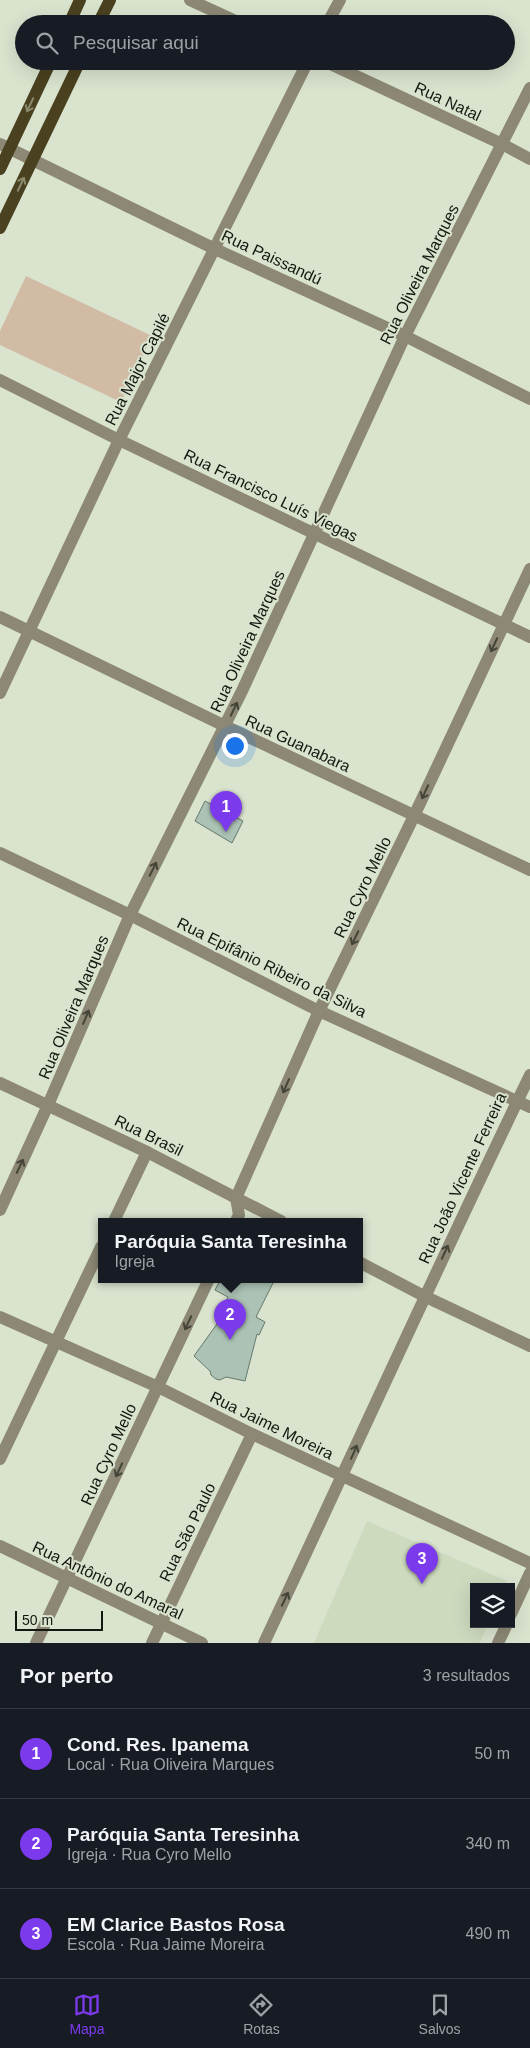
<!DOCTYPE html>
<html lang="pt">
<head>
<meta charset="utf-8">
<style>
	:root { --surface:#171b24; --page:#242831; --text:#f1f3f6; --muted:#9ea1a6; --line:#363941; --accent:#7c3aed }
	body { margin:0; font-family:Helvetica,sans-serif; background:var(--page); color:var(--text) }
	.controls { position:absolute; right:15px; bottom:15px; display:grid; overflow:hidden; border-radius:0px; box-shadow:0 5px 20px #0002 }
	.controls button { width:45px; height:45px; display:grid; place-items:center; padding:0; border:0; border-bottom:1px solid var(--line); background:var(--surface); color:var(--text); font:25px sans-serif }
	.scale { position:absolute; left:15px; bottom:12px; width:88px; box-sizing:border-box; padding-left:5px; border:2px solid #141710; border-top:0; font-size:14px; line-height:18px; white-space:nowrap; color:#141710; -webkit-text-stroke:4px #d9e3ce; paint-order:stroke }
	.you { position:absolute; left:234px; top:745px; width:18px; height:18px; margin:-12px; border:4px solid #fff; border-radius:50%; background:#1a73e8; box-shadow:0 0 0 8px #1a73e833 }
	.badge { display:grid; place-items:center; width:32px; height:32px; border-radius:50%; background:var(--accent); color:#fff; font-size:16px; font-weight:700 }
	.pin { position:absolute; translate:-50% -41px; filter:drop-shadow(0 1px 2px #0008) }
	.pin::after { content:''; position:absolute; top:26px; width:18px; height:15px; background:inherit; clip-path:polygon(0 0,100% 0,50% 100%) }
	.popup { position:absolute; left:98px; top:1218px; width:265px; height:65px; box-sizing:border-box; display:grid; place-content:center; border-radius:0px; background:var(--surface); filter:drop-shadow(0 1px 4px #0005); font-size:16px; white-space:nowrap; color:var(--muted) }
	.popup b { font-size:19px; color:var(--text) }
	.popup::after { content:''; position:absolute; left:50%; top:100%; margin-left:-10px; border:10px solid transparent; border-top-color:var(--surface) }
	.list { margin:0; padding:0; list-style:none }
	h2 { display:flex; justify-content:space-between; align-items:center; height:65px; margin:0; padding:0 20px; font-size:21px }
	h2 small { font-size:16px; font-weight:400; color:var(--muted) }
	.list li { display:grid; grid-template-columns:32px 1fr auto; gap:15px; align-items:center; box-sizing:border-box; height:90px; padding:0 20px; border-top:1px solid var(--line) }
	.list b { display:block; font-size:19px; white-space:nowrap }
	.list p { margin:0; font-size:16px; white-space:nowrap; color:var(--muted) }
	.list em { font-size:16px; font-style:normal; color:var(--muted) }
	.icon { flex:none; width:28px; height:28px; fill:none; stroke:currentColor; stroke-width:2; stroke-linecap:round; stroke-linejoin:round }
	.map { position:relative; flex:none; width:530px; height:1643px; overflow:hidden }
	.search { position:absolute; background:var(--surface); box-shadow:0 5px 20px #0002; left:15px; right:15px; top:15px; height:55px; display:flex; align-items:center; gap:12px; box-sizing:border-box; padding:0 18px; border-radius:28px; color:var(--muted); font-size:19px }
	.sheet { height:335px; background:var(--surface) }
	nav { display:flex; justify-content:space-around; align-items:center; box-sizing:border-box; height:70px; border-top:1px solid var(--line); background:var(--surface); font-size:14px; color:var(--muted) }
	nav a { display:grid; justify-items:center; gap:2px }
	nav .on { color:var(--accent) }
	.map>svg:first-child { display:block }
</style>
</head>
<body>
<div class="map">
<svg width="530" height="1643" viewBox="0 0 530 1643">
	<rect width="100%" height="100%" fill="#d9e3ce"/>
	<path fill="#cddabe" d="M367 1521 507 1581 504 1587H474V1624H488L480 1643H314Z"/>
	<path fill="#d2bba5" d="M26 276 152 336 121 402 0 345V331Z"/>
	<g fill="#acc2b4" stroke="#65796c">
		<path d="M205 801 243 821 232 843 195 821Z"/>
		<path d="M221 1279H275L256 1317 265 1322 259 1335 257 1334 245 1381 226 1377 220 1380 216 1379 211 1375 210 1371 194 1356 222 1317 219 1316 228 1297 215 1290Z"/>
	</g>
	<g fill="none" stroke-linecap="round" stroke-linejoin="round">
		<g stroke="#8c8875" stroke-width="12">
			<path d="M190 0 242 24"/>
			<path d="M327 24 340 0"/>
			<path d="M324 61 502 144 530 159"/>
			<path d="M0 144 215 249 405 336 530 399"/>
			<path d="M0 380 119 440 530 637"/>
			<path d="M0 617 225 726 530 870"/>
			<path d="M0 693 119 440 308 61"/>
			<path d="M0 853 130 915 319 1011 530 1107"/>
			<path d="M0 1083 147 1152 281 1221"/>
			<path d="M0 1210 48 1105 130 915 242 691 405 336 530 88"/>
			<path d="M114 1221 147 1152"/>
			<path d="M236 1221 239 1215 236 1198 319 1011 414 816 530 569"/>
			<path d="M359 1262 424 1296 530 1346"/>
			<path d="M0 1317 158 1387 252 1434 530 1563"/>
			<path d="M0 1459 101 1247"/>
			<path d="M0 1546 202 1643"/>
			<path d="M511 1614 530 1573"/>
			<path d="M36 1643 209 1279"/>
			<path d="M152 1643 252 1434"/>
			<path d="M264 1643C353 1454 439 1263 530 1075"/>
			<path d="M498 1643 507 1624"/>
		</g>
		<g stroke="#49411f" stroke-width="12">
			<path d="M69 24 80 0"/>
			<path d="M98 24 110 0"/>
			<path d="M0 169 51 61"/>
			<path d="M0 228 80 61"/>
		</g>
	</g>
	<defs><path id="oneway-shaft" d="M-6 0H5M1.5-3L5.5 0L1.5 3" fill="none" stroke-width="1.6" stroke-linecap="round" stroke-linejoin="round" transform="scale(1.25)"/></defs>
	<g stroke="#8a8a6e">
		<use href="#oneway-shaft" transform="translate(30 105) rotate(115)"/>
		<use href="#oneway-shaft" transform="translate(21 184) rotate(-65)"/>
	</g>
	<g stroke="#444438">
		<use href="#oneway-shaft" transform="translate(494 645) rotate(115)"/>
		<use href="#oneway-shaft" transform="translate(234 709) rotate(-64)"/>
		<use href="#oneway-shaft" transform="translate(425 792) rotate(115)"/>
		<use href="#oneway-shaft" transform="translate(153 869) rotate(-63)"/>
		<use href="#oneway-shaft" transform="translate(355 938) rotate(116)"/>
		<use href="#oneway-shaft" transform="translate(86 1017) rotate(-67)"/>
		<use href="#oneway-shaft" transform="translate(286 1086) rotate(114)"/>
		<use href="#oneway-shaft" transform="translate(20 1166) rotate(-65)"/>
		<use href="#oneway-shaft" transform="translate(445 1252) rotate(-65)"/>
		<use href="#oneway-shaft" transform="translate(188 1323) rotate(115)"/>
		<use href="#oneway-shaft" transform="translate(354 1452) rotate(-66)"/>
		<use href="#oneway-shaft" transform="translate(119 1470) rotate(115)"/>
		<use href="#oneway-shaft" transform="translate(285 1599) rotate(-65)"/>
	</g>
	<g text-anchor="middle" stroke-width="4" stroke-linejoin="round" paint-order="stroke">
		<g font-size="16" fill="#141710" stroke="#d9e3ce">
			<text transform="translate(448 101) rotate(25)" y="6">Rua Natal</text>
			<text transform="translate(272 257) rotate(25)" y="6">Rua Paissandú</text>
			<text transform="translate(419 274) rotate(-63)" y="6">Rua Oliveira Marques</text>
			<text transform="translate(137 369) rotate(-63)" y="6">Rua Major Capilé</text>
			<text transform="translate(271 495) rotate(26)" y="6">Rua Francisco Luís Viegas</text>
			<text transform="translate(247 641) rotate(-65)" y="6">Rua Oliveira Marques</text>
			<text transform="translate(298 743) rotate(25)" y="6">Rua Guanabara</text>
			<text transform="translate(362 887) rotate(-64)" y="6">Rua Cyro Mello</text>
			<text transform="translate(272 967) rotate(26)" y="6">Rua Epifânio Ribeiro da Silva</text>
			<text transform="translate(73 1007) rotate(-67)" y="6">Rua Oliveira Marques</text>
			<text transform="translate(149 1135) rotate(26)" y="6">Rua Brasil</text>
			<text transform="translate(462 1178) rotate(-65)" y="6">Rua João Vicente Ferreira</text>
			<text transform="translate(272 1425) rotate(26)" y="6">Rua Jaime Moreira</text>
			<text transform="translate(108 1454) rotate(-65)" y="6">Rua Cyro Mello</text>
			<text transform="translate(187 1532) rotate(-64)" y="6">Rua São Paulo</text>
			<text transform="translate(108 1580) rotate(25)" y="6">Rua Antônio do Amaral</text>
		</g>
	</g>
</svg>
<div class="controls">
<button><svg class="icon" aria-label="layers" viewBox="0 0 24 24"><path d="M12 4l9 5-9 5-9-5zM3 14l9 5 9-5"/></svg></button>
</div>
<div class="scale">50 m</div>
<div class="you"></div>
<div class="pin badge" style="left:226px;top:832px">1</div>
<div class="pin badge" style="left:230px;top:1340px">2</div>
<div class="popup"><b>Paróquia Santa Teresinha</b>Igreja</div>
<div class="pin badge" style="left:422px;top:1584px">3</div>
<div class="search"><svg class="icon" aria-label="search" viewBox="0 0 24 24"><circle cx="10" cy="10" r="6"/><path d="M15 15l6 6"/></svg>Pesquisar aqui</div>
</div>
<section class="sheet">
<h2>Por perto<small>3 resultados</small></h2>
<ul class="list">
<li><span class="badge">1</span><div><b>Cond. Res. Ipanema</b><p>Local · Rua Oliveira Marques</p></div><em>50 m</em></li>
<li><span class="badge">2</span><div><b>Paróquia Santa Teresinha</b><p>Igreja · Rua Cyro Mello</p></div><em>340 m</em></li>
<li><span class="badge">3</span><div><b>EM Clarice Bastos Rosa</b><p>Escola · Rua Jaime Moreira</p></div><em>490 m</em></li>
</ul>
</section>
<nav>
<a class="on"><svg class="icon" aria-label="map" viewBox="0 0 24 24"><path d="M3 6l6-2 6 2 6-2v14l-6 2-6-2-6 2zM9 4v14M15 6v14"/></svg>Mapa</a>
<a><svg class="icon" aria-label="directions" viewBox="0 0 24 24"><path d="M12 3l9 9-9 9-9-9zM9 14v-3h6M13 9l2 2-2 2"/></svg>Rotas</a>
<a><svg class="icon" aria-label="saved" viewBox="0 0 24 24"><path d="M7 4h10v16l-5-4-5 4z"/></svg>Salvos</a>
</nav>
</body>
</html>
